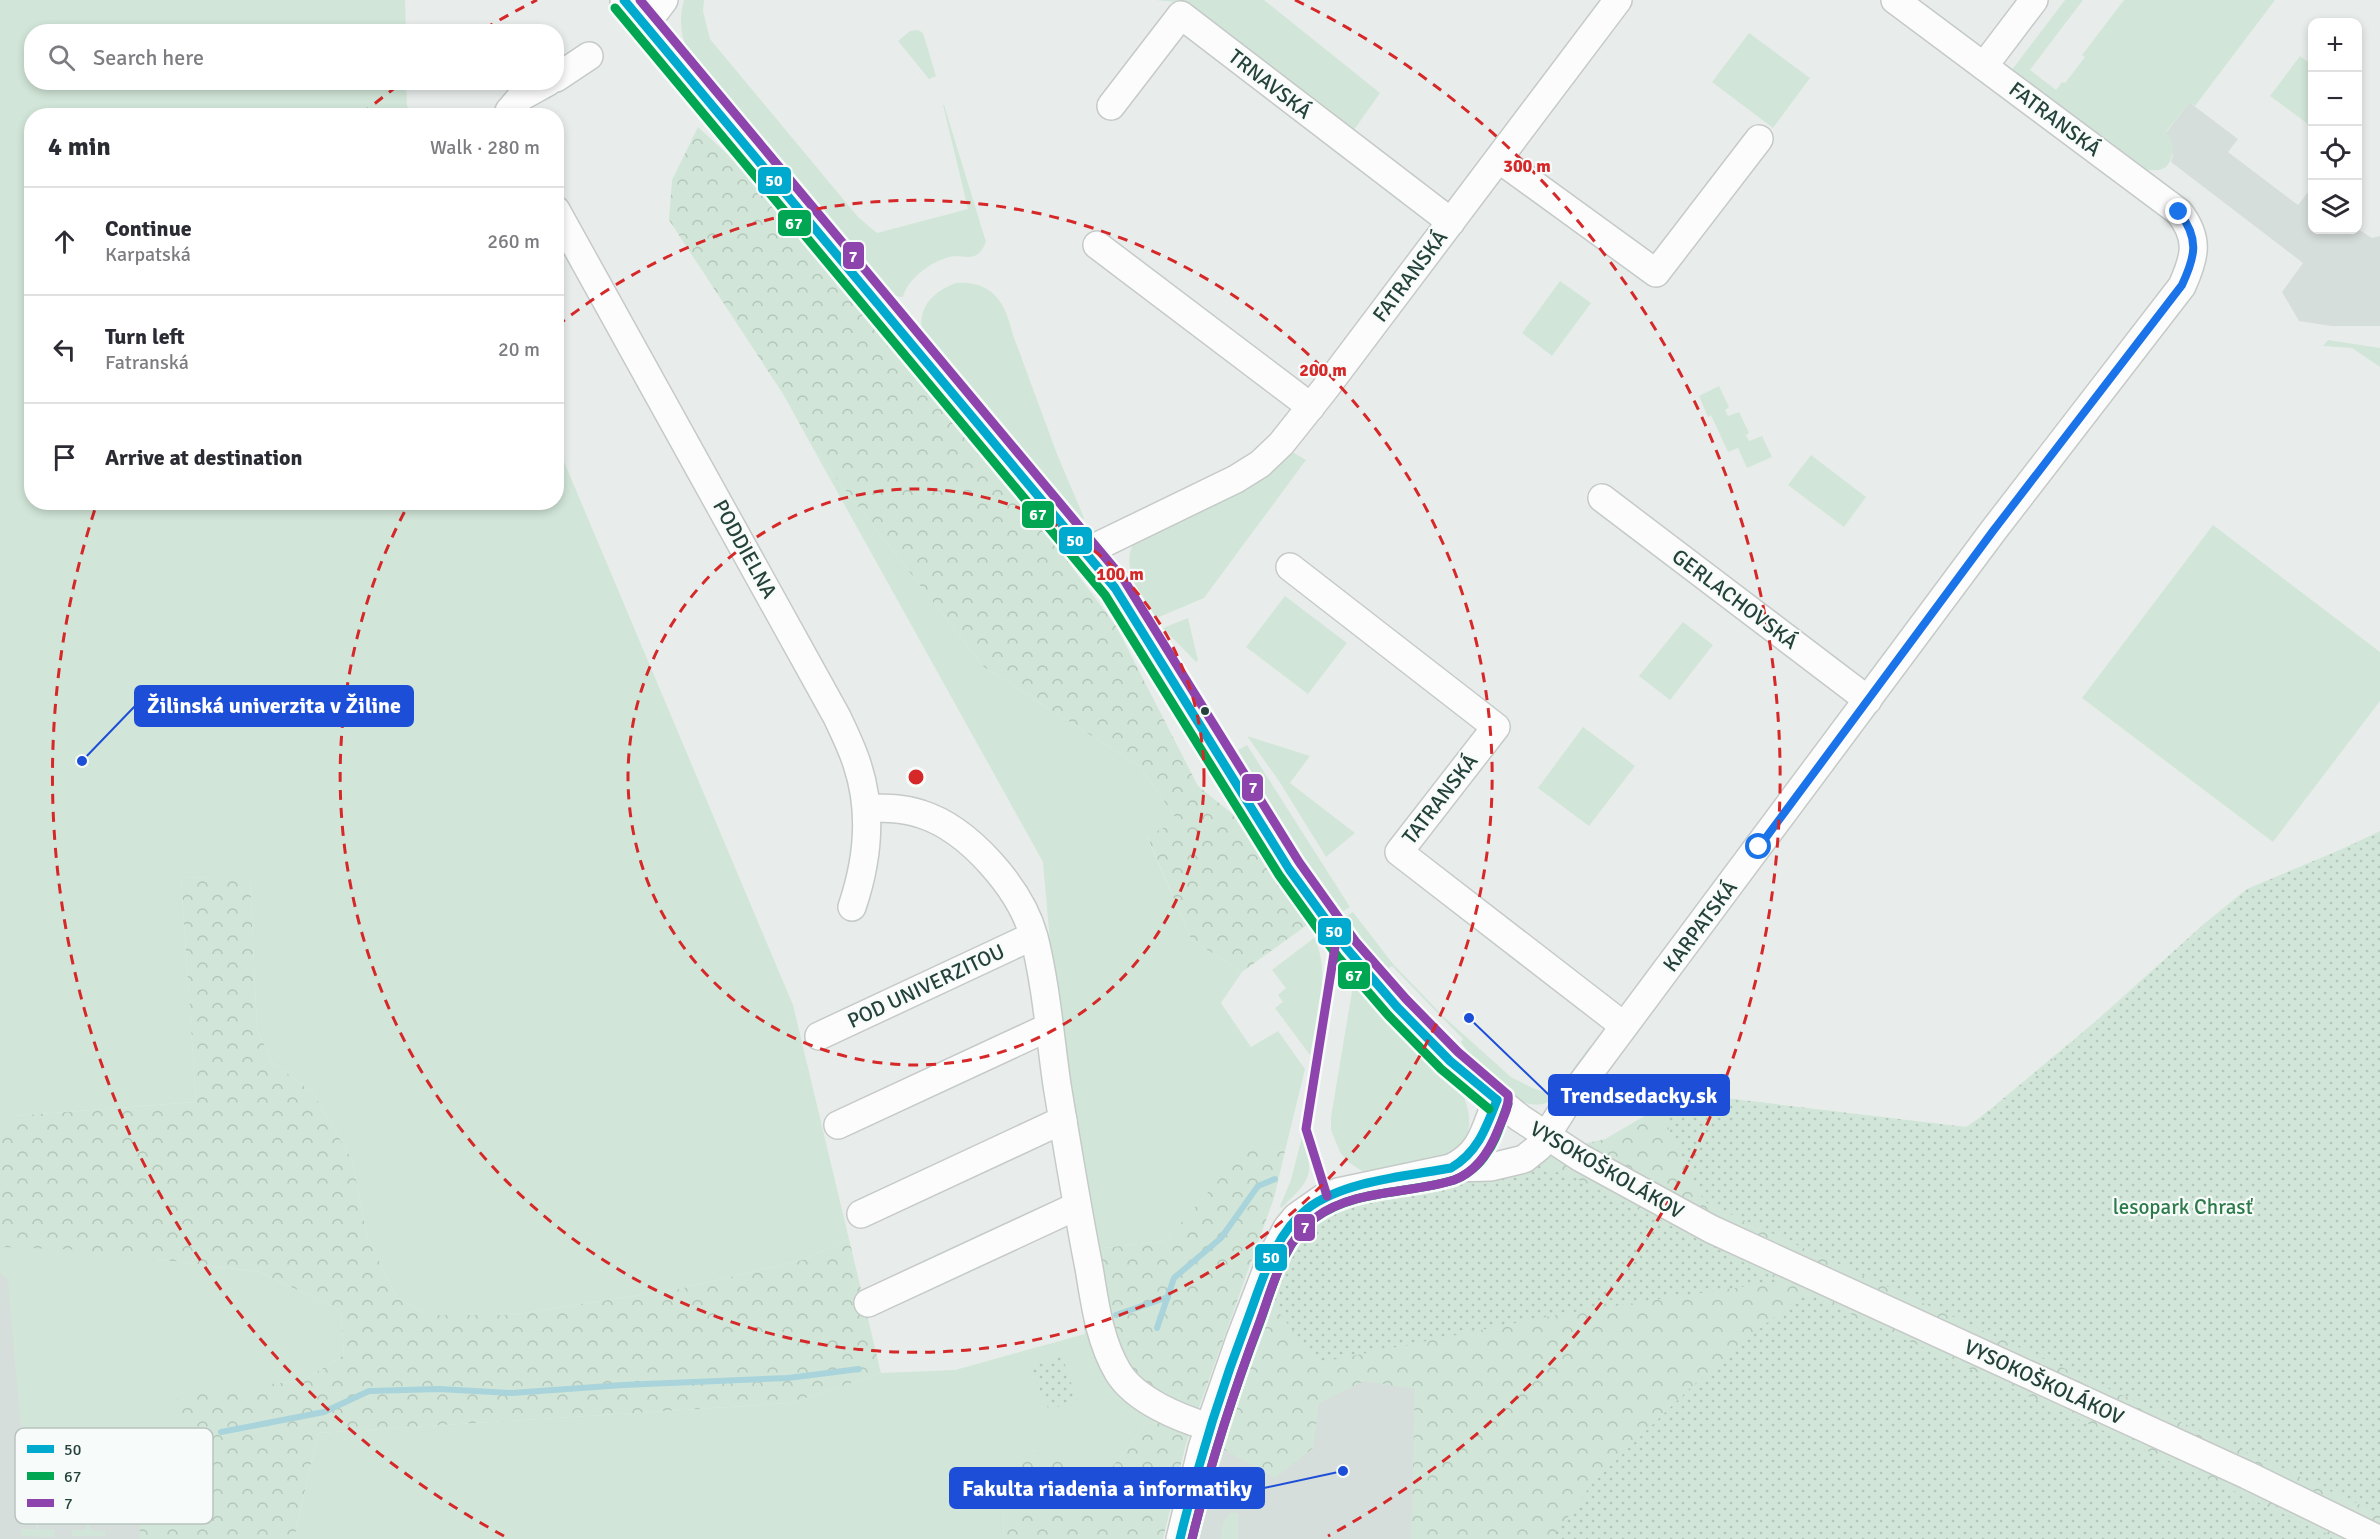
<!DOCTYPE html>
<html lang="en">
<head>
<meta charset="utf-8">
<style>
	:root { --surface:#fff; --page:#f2f2f3; --text:#2b2b33; --muted:#7c7c81; --line:#e1e1e2 }
	body { margin:0; font-family:Signika,sans-serif; background:var(--page); color:var(--text) }
	.controls { position:absolute; right:18px; top:18px; display:grid; overflow:hidden; border-radius:12px; box-shadow:0 3px 9px #0003 }
	.controls button { width:54px; height:54px; display:grid; place-items:center; padding:0; border:0; border-bottom:2px solid var(--line); background:var(--surface); color:var(--text); font:30px sans-serif }
	.stop { position:absolute; width:18px; height:18px; margin:-14px; border:4px solid #1a73e8; border-radius:50%; background:#fff }
	.stop.end { background:#1a73e8; border-color:#fff; box-shadow:0 2px 6px #0008 }
	.list { margin:0; padding:0; list-style:none }
	h2 { display:flex; justify-content:space-between; align-items:center; height:78px; margin:0; padding:0 24px; font-size:26px }
	h2 small { font-size:20px; font-weight:400; color:var(--muted) }
	.list li { display:grid; grid-template-columns:39px 1fr auto; gap:18px; align-items:center; box-sizing:border-box; height:108px; padding:0 24px; border-top:2px solid var(--line) }
	.list b { display:block; font-size:22px; white-space:nowrap }
	.list p { margin:0; font-size:20px; white-space:nowrap; color:var(--muted) }
	.list em { font-size:20px; font-style:normal; color:var(--muted) }
	.icon { flex:none; width:33px; height:33px; fill:none; stroke:currentColor; stroke-width:2; stroke-linecap:round; stroke-linejoin:round }
	.map { position:relative; flex:none; width:2380px; height:1539px; overflow:hidden }
	.search { position:absolute; background:var(--surface); box-shadow:0 3px 9px #0003; left:24px; top:24px; width:540px; height:66px; display:flex; align-items:center; gap:15px; box-sizing:border-box; padding:0 21px; border-radius:24px; color:var(--muted); font-size:22px }
	.panel { position:absolute; background:var(--surface); box-shadow:0 3px 9px #0003; left:24px; top:108px; width:540px; height:402px; border-radius:24px }
	.map>svg:first-child { display:block }
</style>
</head>
<body>
<div class="map">
<svg width="2380" height="1539" viewBox="0 0 2380 1539">
	<defs>
		<pattern id="forest-crowns" width="20" height="18" patternUnits="userSpaceOnUse" patternTransform="scale(1.5)"><rect width="20" height="18" fill="#d1e6d8"/><path d="M2 6a3 3 0 1 1 6 0M12 15a3 3 0 1 1 6 0" fill="none" stroke="#b3c6ba"/></pattern>
		<pattern id="park-dots" width="8" height="8" patternUnits="userSpaceOnUse" patternTransform="scale(1.5)"><rect width="8" height="8" fill="#d1e6d8"/><path d="M2 2h.1M6 6h.1" fill="none" stroke="#b3c6ba" stroke-width="1.8" stroke-linecap="round"/></pattern>
	</defs>
	<rect width="100%" height="100%" fill="#e8edeb"/>
	<g fill="#d6dedb">
		<path d="M2189 102 2238 139 2228 152 2298 205 2312 187V230L2358 229 2372 238 2380 236V326H2331L2299 321 2282 292 2303 263 2171 162 2173 155 2166 133Z"/>
		<path d="M0 1101 295 1401 166 1539H0Z"/>
		<path d="M1450 1377 1448 1539H1197L1203 1509 1243 1379Z"/>
	</g>
	<g fill="#d1e6d8">
		<path d="M0 0H405L406 31 32 32V82L406 83 407 106 413 115 32 116V502H556L557 445 793 1005 849 1239 803 1260 679 1289 511 1315H428L397 1298 367 1236 352 1160 313 1093 272 1062 257 1029 250 879 181 877 196 1102 0 1117Z"/>
		<path d="M684 0H704L703 11 710 39 858 217 877 233 968 209 943 105H944L986 242C983 248 981 254 974 256 968 258 961 256 954 256 935 259 908 277 903 297 886 296 872 287 868 270L691 58C681 39 678 20 684 0Z"/>
		<path d="M1155 0H1264L1380 93 1349 137 1177 2Z"/>
		<path d="M2065 0H2083L2030 70 2056 90 2062 82 2065 83 2085 57 2082 55 2124 0H2275L2195 106 2189 102 2166 132C2174 144 2176 155 2166 167L2160 170H2145L2011 71Z"/>
		<path d="M918 30 923 33 936 76 929 79 898 41 910 31Z"/>
		<path d="M1749 33 1810 78 1773 128 1712 82Z"/>
		<path d="M2300 56 2312 65V127L2270 96Z"/>
		<path d="M1560 281 1591 303 1552 356 1522 333Z"/>
		<path d="M956 283C993 281 1005 302 1013 335L1057 454 1084 518 1082 520 1074 517 1065 510 924 345C916 313 925 295 956 283Z"/>
		<path d="M2328 340 2380 348V367L2352 348 2323 346Z"/>
		<path d="M1719 386 1729 407 1725 410 1728 416 1739 412 1749 433 1746 435 1749 441 1762 436 1772 457 1747 468 1738 448 1728 452 1711 415 1708 417 1699 396Z"/>
		<path d="M1287 449 1306 460 1204 598 1152 620C1141 596 1120 567 1134 542Z"/>
		<path d="M814 450 984 667 1139 766 1178 821 1147 837 1191 939 1242 972 1221 1003 1251 1047 1278 1031 1305 1069 1285 1151 1248 1148 1165 1241 1077 1251 1043 862Z"/>
		<path d="M1811 455 1866 497 1844 527 1788 485Z"/>
		<path d="M2213 525 2380 652V701L2273 842 2082 698Z"/>
		<path d="M1285 596 1347 643 1308 694 1246 647Z"/>
		<path d="M1188 618 1198 660 1196 662 1163 628Z"/>
		<path d="M1683 622 1713 645 1670 700 1639 676Z"/>
		<path d="M1583 727 1635 766 1589 826 1538 788Z"/>
		<path d="M1247 736 1310 756 1290 783 1355 833 1326 857 1279 781Z"/>
		<path d="M1247 745 1350 907 1335 916 1248 784 1238 750Z"/>
		<path d="M1353 912 1393 964 1444 1017 1511 1077C1523 1083 1543 1095 1556 1092L1590 1046 1593 1048C1581 1064 1570 1082 1557 1096 1535 1118 1501 1093 1485 1076 1476 1066 1469 1053 1461 1042L1463 1039 1392 966 1389 968 1357 945 1339 921Z"/>
		<path d="M1314 938C1332 971 1316 1020 1310 1055L1275 1008 1283 1002 1278 995 1286 988 1272 970Z"/>
		<path d="M1357 979 1457 1083C1472 1110 1478 1138 1447 1157L1365 1173 1347 1161 1340 1152 1331 1130V1117L1354 980Z"/>
		<path d="M1304 1129C1310 1175 1318 1174 1281 1208L1280 1206 1291 1180Z"/>
		<path d="M0 1247 84 1250 260 1272 341 1311 344 1355 304 1380 209 1392 189 1490 140 1527 141 1440 22 1439 8 1279 0 1273Z"/>
		<path d="M1085 1334 1148 1422 1105 1476 1004 1502 1003 1539H294L318 1433 791 1403 881 1373 955 1370Z"/>
		<path d="M84 1459C97 1459 104 1464 105 1477H90V1530L105 1531V1536H72V1530H86L87 1477 72 1476 74 1467Z"/>
		<path d="M33 1460 45 1462 50 1466 54 1478H40L39 1529 54 1530V1537L22 1536 21 1529H36L35 1478H20C21 1469 24 1464 33 1460Z"/>
		<path d="M1230 1513H1238V1539H1221L1223 1523Z"/>
	</g>
	<g fill="url(#forest-crowns)">
		<path d="M698 127 739 165 1034 516 1116 626 1198 786 1234 815 1307 925 1242 972 1191 939 1147 836 1178 821 1139 766 984 667 814 450 783 394 669 220 672 180Z"/>
		<path d="M2380 831V1539H1411L1415 1389 1364 1381 1319 1403 1313 1448 1275 1478 1223 1449 1241 1380 1289 1255 1305 1231 1535 1155 1605 1139 1681 1095 1864 1122 1969 1127 2248 894Z"/>
		<path d="M181 877 250 878 257 1029 272 1062 313 1093 352 1160 367 1236 397 1298 428 1315H511L679 1289 803 1260 849 1239 881 1373 791 1403 318 1433 294 1539H140V1527L189 1490 175 1400 209 1392 304 1380 344 1355 341 1311 260 1272 84 1250 0 1247V1117L196 1102Z"/>
		<path d="M1248 1147 1285 1151 1274 1198 1186 1444 1163 1539H1003L1004 1502 1025 1449 1105 1476 1148 1422 1085 1334 1077 1251 1165 1241Z"/>
	</g>
	<g fill="url(#park-dots)">
		<path d="M2380 833V1514L1704 1202 1659 1108 1700 1095 1966 1127 2001 1103 2046 1066 2205 923 2247 889Z"/>
		<path d="M1546 1162 1543 1168 1573 1177 1781 1281 1561 1314 1317 1363 1272 1303C1281 1279 1290 1238 1309 1220 1328 1201 1512 1165 1546 1162Z"/>
		<path d="M1805 1293 2338 1539H1552L1591 1485 1687 1391 1735 1348Z"/>
		<path d="M1062 1356 1077 1400 1049 1410 1030 1368Z"/>
	</g>
	<g fill="none" stroke-linecap="round" stroke-linejoin="round">
		<g stroke="#a9d4db" stroke-width="6">
			<path d="M1116 1315 1168 1297"/>
			<path d="M1157 1328 1174 1278 1221 1238 1258 1186 1275 1179"/>
			<path d="M221 1432 324 1412 369 1391 439 1389 512 1393 623 1385 788 1378 859 1369"/>
		</g>
		<defs>
			<g id="minor">
				<path d="M624 0 1115 588 1289 869 1370 978 1450 1061 1520 1118 1581 1158 1711 1229 2247 1475 2378 1539"/>
				<path d="M645 25 664 0"/>
				<path d="M1984 66 2034 0"/>
				<path d="M556 78 589 56"/>
				<path d="M1111 106 1181 15 1451 222"/>
				<path d="M510 116 509 111 521 97 548 82"/>
				<path d="M1499 159 1656 273 1759 139"/>
				<path d="M556 210 837 717C844 732 852 748 857 764 873 812 868 860 852 907"/>
				<path d="M1097 245 1311 407"/>
				<path d="M1602 498 1868 700"/>
				<path d="M1089 555 1102 544 1236 479 1260 464 1281 444 1324 390 1618 0"/>
				<path d="M1290 567 1496 727 1399 852 1624 1026"/>
				<path d="M868 808C886 808 904 808 921 814 969 829 1021 889 1034 937 1046 985 1050 1036 1057 1085 1067 1146 1077 1207 1089 1268 1095 1303 1099 1340 1118 1372 1135 1400 1179 1418 1209 1427"/>
				<path d="M819 1036 1033 936"/>
				<path d="M838 1125 1049 1027"/>
				<path d="M1451 1168C1483 1152 1484 1130 1497 1100"/>
				<path d="M861 1214 1063 1120"/>
				<path d="M868 1303 1077 1206"/>
				<path d="M1180 1539 1202 1448 1240 1339 1272 1256 1287 1228 1296 1217 1323 1198 1338 1192 1451 1168 1491 1167 1524 1159 1539 1147 1567 1103 1993 531 2182 286C2195 257 2200 239 2179 212L1895 0"/>
			</g>
		</defs>
		<use href="#minor" stroke="#c5cac8" stroke-width="30"/>
		<use href="#minor" stroke="#fcfcfc" stroke-width="27"/>
		<defs>
			<g id="bus-1">
				<path d="M624 0 1115 588 1289 869 1347 949 1397 1007 1450 1061 1497 1100"/>
				<path d="M1180 1539C1198 1463 1221 1389 1249 1316 1263 1279 1274 1235 1307 1209 1343 1181 1407 1176 1451 1168 1478 1152 1486 1128 1497 1100"/>
			</g>
			<g id="bus-2">
				<path d="M615 8 1105 595 1279 875 1338 957 1388 1015 1441 1069 1489 1109"/>
				<path d="M1192 1539C1210 1465 1233 1393 1260 1322 1273 1286 1283 1242 1315 1218 1354 1189 1409 1194 1454 1180 1466 1176 1479 1165 1486 1154 1497 1140 1501 1121 1508 1104"/>
			</g>
			<g id="bus-3">
				<path d="M640 0 1124 580 1299 862 1356 942 1406 999 1458 1052 1508 1095C1510 1106 1502 1120 1498 1130 1490 1150 1476 1172 1454 1180 1411 1194 1353 1189 1315 1218 1283 1242 1273 1286 1260 1321 1233 1393 1210 1465 1192 1539"/>
				<path d="M1327 1196 1306 1129 1335 947"/>
			</g>
		</defs>
		<use href="#bus-1" stroke="#f7fbf9" stroke-width="14"/>
		<use href="#bus-2" stroke="#f7fbf9" stroke-width="14"/>
		<use href="#bus-3" stroke="#f7fbf9" stroke-width="14"/>
		<use href="#bus-1" stroke="#00a9ce" stroke-width="9"/>
		<use href="#bus-2" stroke="#00a651" stroke-width="9"/>
		<use href="#bus-3" stroke="#8e44ad" stroke-width="9"/>
	</g>
	<g fill="none" stroke-linecap="round" stroke-linejoin="round">
		<path stroke="#1a73e8" stroke-width="8" d="M1759 847 1993 531 2182 285C2195 257 2200 239 2179 212"/>
	</g>
	<g fill="none" stroke="#d62828" stroke-width="3" stroke-dasharray="10 8">
		<circle cx="916" cy="777" r="288"/>
		<path d="M557 326A576 576 0 1 1 407 507"/>
		<path d="M504 1536A864 864 0 0 1 97 503M361 115A864 864 0 0 1 396 87M484 29A864 864 0 0 1 537 0M1295 0A864 864 0 0 1 1328 1536"/>
	</g>
	<circle fill="#24423a" stroke="#f7fbf9" stroke-width="2" cx="1205" cy="711" r="5"/>
	<g text-anchor="middle" stroke-width="4.5" stroke-linejoin="round" paint-order="stroke">
		<g font-size="21" fill="#24423a" stroke="#f7fbf9">
			<text transform="translate(1270 84) rotate(38)" y="7">TRNAVSKÁ</text>
			<text transform="translate(2055 119) rotate(37)" y="7">FATRANSKÁ</text>
			<text transform="translate(1410 276) rotate(-53)" y="7">FATRANSKÁ</text>
			<text transform="translate(745 549) rotate(61)" y="7">PODDIELNA</text>
			<text transform="translate(1735 599) rotate(37)" y="7">GERLACHOVSKÁ</text>
			<text transform="translate(1440 799) rotate(-52)" y="7">TATRANSKÁ</text>
			<text transform="translate(1700 926) rotate(-53)" y="7">KARPATSKÁ</text>
			<text transform="translate(926 986) rotate(-25)" y="7">POD UNIVERZITOU</text>
			<text transform="translate(1607 1170) rotate(30)" y="7">VYSOKOŠKOLÁKOV</text>
			<text transform="translate(2044 1382) rotate(25)" y="7">VYSOKOŠKOLÁKOV</text>
		</g>
		<g font-size="21" fill="#2d7a4b" stroke="#f7fbf9">
			<text x="2183" y="1214">lesopark Chrasť</text>
		</g>
	</g>
	<rect x="15" y="1428" width="198" height="96" rx="9" fill="#f7fbf9" stroke="#b8c4c0" stroke-width="1.5"/>
	<rect x="27" y="1445" width="27" height="8" fill="#00a9ce"/>
	<rect x="27" y="1472" width="27" height="8" fill="#00a651"/>
	<rect x="27" y="1499" width="27" height="8" fill="#8e44ad"/>
	<g font-size="16" fill="#24423a">
		<text x="64" y="1455">50</text>
		<text x="64" y="1482">67</text>
		<text x="64" y="1509">7</text>
	</g>
	<circle cx="916" cy="777" r="9" fill="#d62828" stroke="#f7fbf9" stroke-width="3"/>
	<g font-size="18" text-anchor="middle" font-weight="bold" fill="#d62828" stroke="#f7fbf9" stroke-width="4.5" stroke-linejoin="round" paint-order="stroke">
		<text x="1527" y="172">300 m</text>
		<text x="1323" y="376">200 m</text>
		<text x="1120" y="580">100 m</text>
	</g>
	<path fill="none" stroke="#1d4ed8" stroke-width="2" d="M82 761L135 706M1469 1018L1549 1095M1343 1471L1264 1488"/>
	<g fill="#1d4ed8" stroke="#f7fbf9" stroke-width="2">
		<circle cx="82" cy="761" r="6"/>
		<circle cx="1469" cy="1018" r="6"/>
		<circle cx="1343" cy="1471" r="6"/>
	</g>
	<g fill="#1d4ed8" stroke="#1d4ed8" stroke-width="2">
		<rect x="135" y="686" width="278" height="40" rx="6"/>
		<rect x="1549" y="1075" width="180" height="40" rx="6"/>
		<rect x="950" y="1468" width="314" height="40" rx="6"/>
	</g>
	<g font-size="22" text-anchor="middle" font-weight="bold" fill="#fff">
		<text x="274" y="713">Žilinská univerzita v Žiline</text>
		<text x="1639" y="1103">Trendsedacky.sk</text>
		<text x="1107" y="1496">Fakulta riadenia a informatiky</text>
	</g>
	<g stroke="#f7fbf9" stroke-width="2">
		<rect x="757" y="166" width="35" height="29" rx="6" fill="#00a9ce"/>
		<rect x="777" y="209" width="35" height="28" rx="6" fill="#00a651"/>
		<rect x="842" y="241" width="23" height="29" rx="6" fill="#8e44ad"/>
		<rect x="1021" y="500" width="34" height="29" rx="6" fill="#00a651"/>
		<rect x="1058" y="526" width="35" height="29" rx="6" fill="#00a9ce"/>
		<rect x="1241" y="773" width="23" height="29" rx="6" fill="#8e44ad"/>
		<rect x="1317" y="917" width="35" height="29" rx="6" fill="#00a9ce"/>
		<rect x="1337" y="961" width="34" height="29" rx="6" fill="#00a651"/>
		<rect x="1293" y="1213" width="23" height="29" rx="6" fill="#8e44ad"/>
		<rect x="1254" y="1243" width="34" height="29" rx="6" fill="#00a9ce"/>
	</g>
	<g font-size="16" text-anchor="middle" font-weight="bold" fill="#fff">
		<text x="774" y="186">50</text>
		<text x="794" y="229">67</text>
		<text x="853" y="262">7</text>
		<text x="1038" y="520">67</text>
		<text x="1075" y="546">50</text>
		<text x="1253" y="793">7</text>
		<text x="1334" y="937">50</text>
		<text x="1354" y="981">67</text>
		<text x="1305" y="1233">7</text>
		<text x="1271" y="1263">50</text>
	</g>
</svg>
<div class="controls">
<button>+</button>
<button>−</button>
<button><svg class="icon" aria-label="locate" viewBox="0 0 24 24"><circle cx="12" cy="12" r="6"/><path d="M12 2v4M12 18v4M2 12h4M18 12h4"/></svg></button>
<button><svg class="icon" aria-label="layers" viewBox="0 0 24 24"><path d="M12 4l9 5-9 5-9-5zM3 14l9 5 9-5"/></svg></button>
</div>
<div class="stop" style="left:1759px;top:847px"></div>
<div class="stop end" style="left:2179px;top:212px"></div>
<div class="search"><svg class="icon" aria-label="search" viewBox="0 0 24 24"><circle cx="10" cy="10" r="6"/><path d="M15 15l6 6"/></svg>Search here</div>
<section class="panel">
<h2>4 min<small>Walk · 280 m</small></h2>
<ul class="list">
<li><svg class="icon" aria-label="ahead" viewBox="0 0 24 24"><path d="M12 20V5M6 11l6-6 6 6"/></svg><div><b>Continue</b><p>Karpatská</p></div><em>260 m</em></li>
<li><svg class="icon" aria-label="left" viewBox="0 0 24 24"><path d="M17 20v-9H6M10 6l-5 5 5 5"/></svg><div><b>Turn left</b><p>Fatranská</p></div><em>20 m</em></li>
<li><svg class="icon" aria-label="arrive" viewBox="0 0 24 24"><path d="M6 21V4h12l-3 4 3 4H6"/></svg><div><b>Arrive at destination</b></div></li>
</ul>
</section>
</div>
</body>
</html>
